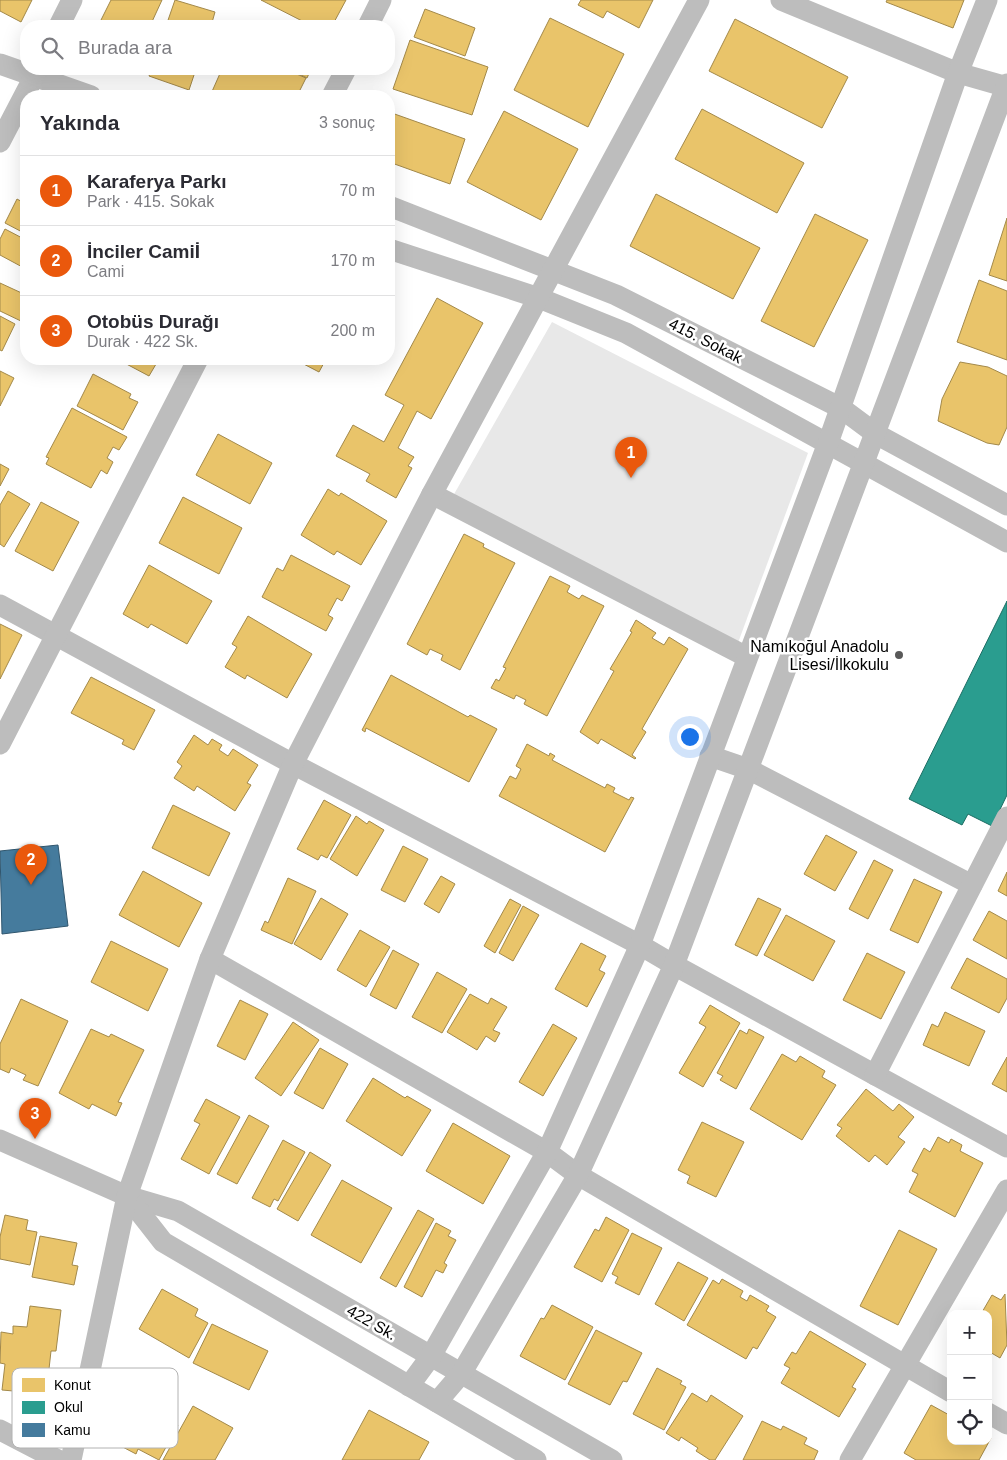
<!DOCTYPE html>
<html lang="tr">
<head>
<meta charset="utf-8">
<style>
	:root { --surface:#fff; --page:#f7f7f7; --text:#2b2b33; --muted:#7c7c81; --line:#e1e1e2; --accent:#ea580c }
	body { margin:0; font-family:Helvetica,sans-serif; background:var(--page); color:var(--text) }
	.controls { position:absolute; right:15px; bottom:15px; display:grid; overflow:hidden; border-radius:10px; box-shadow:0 5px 20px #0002 }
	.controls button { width:45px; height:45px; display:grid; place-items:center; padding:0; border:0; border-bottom:1px solid var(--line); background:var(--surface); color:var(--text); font:25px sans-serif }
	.you { position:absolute; left:689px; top:736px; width:18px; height:18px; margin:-12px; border:4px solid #fff; border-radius:50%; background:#1a73e8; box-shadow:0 0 0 8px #1a73e833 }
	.badge { display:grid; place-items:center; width:32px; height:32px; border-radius:50%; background:var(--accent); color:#fff; font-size:16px; font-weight:700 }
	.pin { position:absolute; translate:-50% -41px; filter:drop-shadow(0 1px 2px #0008) }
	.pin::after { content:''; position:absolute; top:26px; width:18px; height:15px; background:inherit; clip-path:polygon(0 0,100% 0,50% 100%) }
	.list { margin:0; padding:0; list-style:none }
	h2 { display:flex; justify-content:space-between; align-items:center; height:65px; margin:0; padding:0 20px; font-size:21px }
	h2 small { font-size:16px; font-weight:400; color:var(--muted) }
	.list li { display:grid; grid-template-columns:32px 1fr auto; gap:15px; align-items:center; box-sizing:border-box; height:70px; padding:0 20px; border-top:1px solid var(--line) }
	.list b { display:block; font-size:19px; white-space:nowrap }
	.list p { margin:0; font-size:16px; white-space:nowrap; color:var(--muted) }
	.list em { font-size:16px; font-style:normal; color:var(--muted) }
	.icon { flex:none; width:28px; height:28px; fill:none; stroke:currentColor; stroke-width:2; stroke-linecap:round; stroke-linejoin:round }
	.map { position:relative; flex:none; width:1007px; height:1460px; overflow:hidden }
	.search { position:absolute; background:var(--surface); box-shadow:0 5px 20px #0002; left:20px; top:20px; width:375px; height:55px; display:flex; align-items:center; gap:12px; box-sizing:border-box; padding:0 18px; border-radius:20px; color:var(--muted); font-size:19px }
	.panel { position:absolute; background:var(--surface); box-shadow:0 5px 20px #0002; left:20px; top:90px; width:375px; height:275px; border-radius:20px }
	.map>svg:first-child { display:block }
</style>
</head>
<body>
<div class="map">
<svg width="1007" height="1460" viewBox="0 0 1007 1460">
	<rect width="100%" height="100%" fill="#fff"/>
	<path fill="#e8e8e8" d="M552 322 808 453 735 651 449 503Z"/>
	<g fill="#e9c46a" stroke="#a3894a">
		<path d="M0 0H32L21 22 0 11Z"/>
		<path d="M111 0H162L150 26H98Z"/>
		<path d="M175 0 215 12 211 26H166Z"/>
		<path d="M261 0H346L332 26H312Z"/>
		<path d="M581 0H653L639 28 607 11 603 18 578 5Z"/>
		<path d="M887 0H964L953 28 886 2Z"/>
		<path d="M425 9 475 28 465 56 414 37Z"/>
		<path d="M550 18 624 54 588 127 514 90Z"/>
		<path d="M735 19 848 77 822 128 709 71Z"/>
		<path d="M410 40 488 67 472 115 393 89Z"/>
		<path d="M152 69H196L189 90 149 76Z"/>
		<path d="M222 69H285L306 78 297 96H210Z"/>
		<path d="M289 69H311L307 78Z"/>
		<path d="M702 109 804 163 777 213 675 159Z"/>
		<path d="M504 111 578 149 541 220 467 182Z"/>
		<path d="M389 112 465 139 450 184 389 162Z"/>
		<path d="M656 194 760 248 733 299 630 246Z"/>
		<path d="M17 199 26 204V234L5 223Z"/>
		<path d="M815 214 868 240 814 347 761 321Z"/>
		<path d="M1007 218V281L989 275Z"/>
		<path d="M5 229 26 240V269L0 255V239Z"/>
		<path d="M979 280 1007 291V360L957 342Z"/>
		<path d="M0 283 26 295V315L23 322 0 311Z"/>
		<path d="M437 298 483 323 431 419 417 411 398 448 414 457 408 466 412 468 396 498 366 481 370 474 336 456 353 425 384 442 404 405 385 395Z"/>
		<path d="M0 316 15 324 2 351 0 350Z"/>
		<path d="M117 359H159L149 376Z"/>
		<path d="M294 359H326L319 372Z"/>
		<path d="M960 362 988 367 1007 376V427L999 445 987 443 938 421 942 399Z"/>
		<path d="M0 371 14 378 0 406Z"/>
		<path d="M93 374 131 394 129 398 138 402 123 430 77 406Z"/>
		<path d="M72 408 127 437 119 450 113 447 107 458 113 462 107 474 101 470 91 488 46 464 49 458 46 457Z"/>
		<path d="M218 434 272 463 250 504 196 475Z"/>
		<path d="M0 464 9 469 0 486Z"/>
		<path d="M328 489 339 496 341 493 387 521 361 565 337 551 334 555 301 535Z"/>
		<path d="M8 491 30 504 4 547 0 544V505Z"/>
		<path d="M183 497 242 528 219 574 159 543Z"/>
		<path d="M41 502 79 522 53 571 15 551Z"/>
		<path d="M464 534 484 544 483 547 515 563 460 670 441 660 443 655 430 649 427 655 407 644Z"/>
		<path d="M291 555 350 586 342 601 337 598 328 615 333 618 326 631 262 597 277 568 283 571Z"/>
		<path d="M149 565 212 601 187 644 151 624 148 628 123 614Z"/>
		<path d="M550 576 570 586 567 592 579 599 582 595 604 606 547 716 524 704 526 700 516 695 514 699 491 688 496 679 499 681 506 668 503 667Z"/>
		<path d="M248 616 312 654 287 698 247 675 245 679 225 667 237 647 232 644Z"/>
		<path d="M636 620 656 633 652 638 664 645 669 637 688 649 642 729 646 732 632 755 636 758 635 759 601 739 598 744 580 732 614 671 610 669 632 632 630 631Z"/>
		<path d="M0 624 22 635 0 679Z"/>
		<path d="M391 675 468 717 470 715 497 729 469 782 366 728 365 732 362 730Z"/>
		<path d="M91 677 155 710 134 750 122 744 124 740 71 713Z"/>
		<path d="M194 735 208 745 212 739 222 745 219 750 228 756 233 749 258 765 247 783 251 785 235 811 197 786 194 791 174 778 182 766 177 762Z"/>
		<path d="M527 744 549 756 550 753 555 756 552 760 605 788 607 784 615 788 613 792 629 800 631 797 634 798 605 852 499 796 510 776 516 779 521 769 516 766Z"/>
		<path d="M324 800 351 815 327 858 321 855 318 860 297 849Z"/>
		<path d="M173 805 230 833 209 876 152 848Z"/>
		<path d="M356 816 367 824 369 821 384 830 357 876 330 859Z"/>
		<path d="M826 835 857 852 835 891 804 874Z"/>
		<path d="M403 846 428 859 405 902 381 890Z"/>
		<path d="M874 860 893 870 868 919 849 909Z"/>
		<path d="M143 871 202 903 179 947 119 915Z"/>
		<path d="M1007 872V896L998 891Z"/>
		<path d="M441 876 455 884 439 913 424 904Z"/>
		<path d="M288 878 316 891 292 944 261 930 265 921 268 923Z"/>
		<path d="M914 879 942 892 918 943 890 930Z"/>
		<path d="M321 898 348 914 321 960 294 944Z"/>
		<path d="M758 898 781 909 757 956 735 945Z"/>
		<path d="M510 899 521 905 495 953 484 946Z"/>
		<path d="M523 906 539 915 513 961 499 953Z"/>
		<path d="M989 911 1007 921V959L973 940Z"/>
		<path d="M786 915 835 941 813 981 764 955Z"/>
		<path d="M360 930 390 947 366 987 337 970Z"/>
		<path d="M111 941 168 969 148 1011 91 982Z"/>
		<path d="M581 943 606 956 599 970 605 973 587 1007 555 989Z"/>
		<path d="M393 950 419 964 396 1009 370 995Z"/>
		<path d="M867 953 905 972 881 1019 843 1000Z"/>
		<path d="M967 958 1007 979V998L999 1013 951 988Z"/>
		<path d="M437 972 467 989 442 1033 412 1017Z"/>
		<path d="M470 994 488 1004 491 998 507 1007 493 1030 500 1033 495 1042 486 1036 477 1050 447 1032Z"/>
		<path d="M21 999 68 1021 38 1086 23 1080 26 1075 11 1068 9 1073 0 1069V1044Z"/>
		<path d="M240 1000 268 1014 245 1060 217 1046Z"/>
		<path d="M710 1005 740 1023 703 1087 679 1073 706 1027 699 1023Z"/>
		<path d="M945 1012 985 1031 969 1066 923 1045 932 1024 938 1027Z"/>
		<path d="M293 1022 319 1040 281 1096 255 1078Z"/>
		<path d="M553 1024 577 1038 543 1096 519 1082Z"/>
		<path d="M91 1029 109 1037 111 1034 144 1050 118 1102 122 1103 116 1116 92 1104 89 1109 59 1093Z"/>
		<path d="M749 1029 764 1037 736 1089 720 1080 723 1076 717 1073 740 1030 747 1034Z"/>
		<path d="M320 1048 348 1064 323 1109 294 1093Z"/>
		<path d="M782 1054 796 1062 800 1056 825 1071 822 1077 836 1085 802 1140 750 1109Z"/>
		<path d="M1007 1057V1092L992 1084Z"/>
		<path d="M373 1078 405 1098 407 1096 431 1110 402 1156 346 1121Z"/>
		<path d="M866 1089 893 1111 899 1104 914 1117 898 1137 905 1142 887 1165 875 1155 869 1162 836 1136 842 1128 837 1125Z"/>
		<path d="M206 1099 240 1117 209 1174 181 1159 200 1124 194 1121Z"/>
		<path d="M249 1115 269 1126 237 1184 217 1174Z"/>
		<path d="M702 1122 744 1142 716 1197 687 1183 690 1176 678 1170Z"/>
		<path d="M453 1123 510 1156 483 1204 426 1171Z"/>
		<path d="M938 1137 949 1143 951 1139 962 1145 960 1151 983 1163 955 1217 909 1192 918 1174 912 1171 924 1148 930 1152Z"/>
		<path d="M283 1140 305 1152 278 1201 274 1199 270 1207 252 1198Z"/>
		<path d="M310 1152 331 1165 298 1221 277 1209Z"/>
		<path d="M342 1180 392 1208 361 1263 311 1235Z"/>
		<path d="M418 1210 434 1219 396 1287 380 1278Z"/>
		<path d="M5 1215 28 1220 26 1230 37 1232 30 1265 0 1259V1237Z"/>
		<path d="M606 1217 629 1230 602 1282 574 1267 595 1229 599 1231Z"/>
		<path d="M436 1223 451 1231 448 1236 456 1240 444 1263 447 1265 443 1273 436 1270 422 1297 404 1287Z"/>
		<path d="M899 1230 937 1249 898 1325 860 1306Z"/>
		<path d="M632 1233 662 1248 639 1295 615 1283 618 1277 612 1274Z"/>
		<path d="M40 1236 77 1243 72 1265 78 1266 74 1285 32 1277Z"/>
		<path d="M678 1262 708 1278 684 1321 655 1304Z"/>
		<path d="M722 1279 743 1291 740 1297 747 1301 750 1295 769 1306 766 1311 776 1317 757 1349 753 1347 746 1359 687 1325 713 1280 719 1284Z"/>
		<path d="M162 1289 198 1309 195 1316 208 1323 189 1358 139 1329Z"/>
		<path d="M1005 1294 1007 1345 1000 1358 988 1351V1314H981L992 1295 1001 1300Z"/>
		<path d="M552 1305 593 1327 565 1380 520 1356 541 1318 544 1319Z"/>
		<path d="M30 1306 61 1310 56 1351H51L45 1405 24 1403 25 1392 2 1390 5 1364 0 1363 1 1332 13 1334V1326L27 1327Z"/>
		<path d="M212 1324 268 1351 249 1390 193 1363Z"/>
		<path d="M596 1330 642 1353 627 1382 623 1381 610 1405 568 1384Z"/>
		<path d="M810 1331 866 1364 852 1387 856 1389 839 1417 781 1383 790 1368 784 1365 792 1352 796 1354Z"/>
		<path d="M657 1368 682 1381 680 1384 686 1387 664 1430 633 1414Z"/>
		<path d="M152 1381 165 1389 153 1411 178 1425 159 1460 138 1449 136 1454 117 1444Z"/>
		<path d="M692 1393 707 1402 711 1395 743 1416 715 1460H710L696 1451 698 1448 681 1437 679 1441 666 1433Z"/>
		<path d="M931 1405 951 1416V1441H988V1437L991 1438 979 1460H916L904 1453Z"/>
		<path d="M193 1406 233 1428 215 1460H163Z"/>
		<path d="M369 1410 429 1442 419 1460H342Z"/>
		<path d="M762 1421 781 1430 783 1426 807 1438 804 1444 818 1451 814 1460H743Z"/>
	</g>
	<path fill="#2a9d8f" stroke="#1d6e64" d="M1007 601V795L992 826 968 814 962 825 909 799Z"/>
	<path fill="#457b9d" stroke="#30566e" d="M58 845 68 926 2 934 0 851Z"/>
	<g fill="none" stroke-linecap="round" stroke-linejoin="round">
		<g stroke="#bdbdbd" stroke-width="21">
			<path d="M781 0 958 73 1007 87"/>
			<path d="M59 26 72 0"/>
			<path d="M368 26 381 0"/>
			<path d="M0 64 91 96"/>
			<path d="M332 96 346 69"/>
			<path d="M0 142 38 69"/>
			<path d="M389 206 616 295 841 408 876 434 1007 505"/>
			<path d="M389 249 539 298 626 333 1007 542"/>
			<path d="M432 494 747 657"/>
			<path d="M0 605 293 764 640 945 674 965 1007 1147"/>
			<path d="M0 744 198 359"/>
			<path d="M710 756 748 769 972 885"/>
			<path d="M210 959 547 1152 578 1175 951 1392"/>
			<path d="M875 1075 1007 817"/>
			<path d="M0 1140 127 1196 178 1211 612 1460"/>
			<path d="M127 1196 163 1242 536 1460"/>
			<path d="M409 1386 431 1356 547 1152 640 945 828 443 958 73 987 0"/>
			<path d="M437 1402 461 1374 578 1175 674 965 1007 84"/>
			<path d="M988 1413 1007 1424"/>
			<path d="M0 1430 58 1460"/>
			<path d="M71 1460 127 1196 210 959 293 764 432 494 699 0"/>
			<path d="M850 1460 1007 1190"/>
		</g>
	</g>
	<circle fill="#595959" stroke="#fff" stroke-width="2" cx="899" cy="655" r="5"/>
	<g text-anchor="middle" stroke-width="5" stroke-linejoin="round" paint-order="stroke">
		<g font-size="16" fill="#000" stroke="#fff">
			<text transform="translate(706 340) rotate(27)" y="6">415. Sokak</text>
			<text transform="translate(372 1322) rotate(30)" y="6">422 Sk.</text>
		</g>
		<g font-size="16" fill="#000" stroke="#fff" text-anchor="end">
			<text x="889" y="652">Namıkoğul Anadolu<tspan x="889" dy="18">Lisesi/İlkokulu</tspan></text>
		</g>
	</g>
	<rect x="12" y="1368" width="166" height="80" rx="8" fill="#fff" stroke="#b2b2b2" stroke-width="1"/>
	<rect x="22" y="1378" width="23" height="14" fill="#e9c46a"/>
	<rect x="22" y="1401" width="23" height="13" fill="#2a9d8f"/>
	<rect x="22" y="1423" width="23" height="14" fill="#457b9d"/>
	<g font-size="14" fill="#000">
		<text x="54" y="1390">Konut</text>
		<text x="54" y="1412">Okul</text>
		<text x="54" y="1435">Kamu</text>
	</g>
</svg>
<div class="controls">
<button>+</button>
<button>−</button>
<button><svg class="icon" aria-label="locate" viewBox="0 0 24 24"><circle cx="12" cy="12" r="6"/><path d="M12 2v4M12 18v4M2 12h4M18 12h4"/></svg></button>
</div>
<div class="you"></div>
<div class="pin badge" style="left:631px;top:478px">1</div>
<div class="pin badge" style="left:31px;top:885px">2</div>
<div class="pin badge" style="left:35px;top:1139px">3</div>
<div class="search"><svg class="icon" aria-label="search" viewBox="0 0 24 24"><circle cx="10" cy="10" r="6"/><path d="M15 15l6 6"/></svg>Burada ara</div>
<section class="panel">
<h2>Yakında<small>3 sonuç</small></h2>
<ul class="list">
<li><span class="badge">1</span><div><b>Karaferya Parkı</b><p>Park · 415. Sokak</p></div><em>70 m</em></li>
<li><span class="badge">2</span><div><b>İnciler Camiİ</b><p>Cami</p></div><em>170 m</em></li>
<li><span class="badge">3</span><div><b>Otobüs Durağı</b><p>Durak · 422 Sk.</p></div><em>200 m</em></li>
</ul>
</section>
</div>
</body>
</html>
